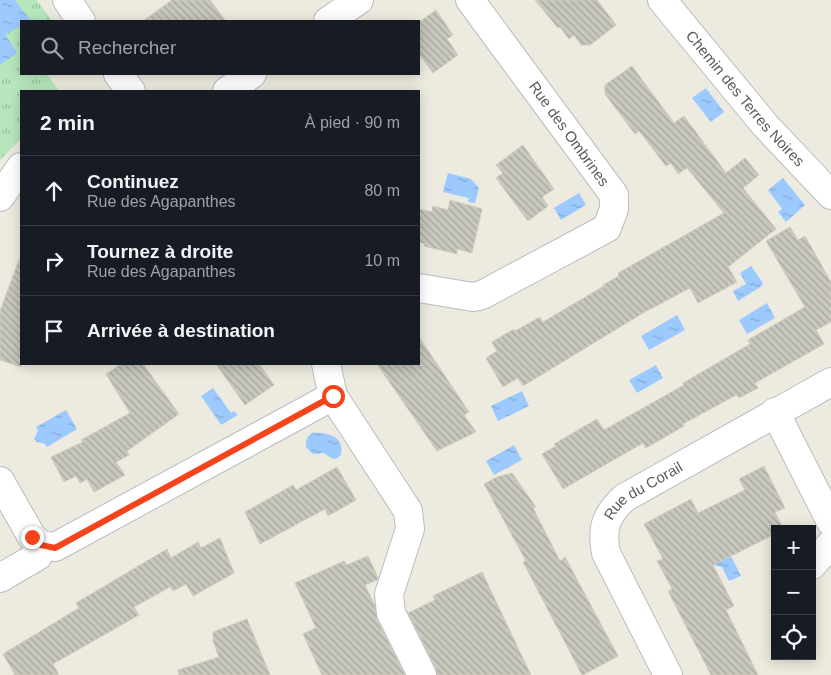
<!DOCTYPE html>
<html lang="fr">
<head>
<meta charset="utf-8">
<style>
	:root { --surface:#171b24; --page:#242831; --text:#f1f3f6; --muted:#9ea1a6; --line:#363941 }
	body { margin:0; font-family:Arial,sans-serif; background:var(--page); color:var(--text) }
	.controls { position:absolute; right:15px; bottom:15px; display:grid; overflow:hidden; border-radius:0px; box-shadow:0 2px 12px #0003 }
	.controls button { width:45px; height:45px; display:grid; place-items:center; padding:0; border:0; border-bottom:1px solid var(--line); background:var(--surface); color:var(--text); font:25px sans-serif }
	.stop { position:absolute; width:15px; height:15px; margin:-11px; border:4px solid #f5441c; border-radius:50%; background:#fff }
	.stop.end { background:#f5441c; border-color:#fff; box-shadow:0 1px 5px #0008 }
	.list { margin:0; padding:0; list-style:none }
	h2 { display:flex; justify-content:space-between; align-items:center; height:65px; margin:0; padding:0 20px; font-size:21px }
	h2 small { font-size:16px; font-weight:400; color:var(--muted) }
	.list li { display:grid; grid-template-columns:32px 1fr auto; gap:15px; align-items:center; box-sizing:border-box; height:70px; padding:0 20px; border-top:1px solid var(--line) }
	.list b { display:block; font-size:19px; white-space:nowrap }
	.list p { margin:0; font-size:16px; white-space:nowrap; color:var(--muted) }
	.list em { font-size:16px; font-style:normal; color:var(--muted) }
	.icon { flex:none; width:28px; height:28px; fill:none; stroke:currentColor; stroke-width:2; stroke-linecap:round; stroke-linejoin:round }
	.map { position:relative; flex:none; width:831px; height:675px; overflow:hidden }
	.search { position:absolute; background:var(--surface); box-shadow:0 2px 12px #0003; left:20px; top:20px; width:400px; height:55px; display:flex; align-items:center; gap:12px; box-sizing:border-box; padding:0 18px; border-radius:0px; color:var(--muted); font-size:19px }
	.panel { position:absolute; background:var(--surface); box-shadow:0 2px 12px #0003; left:20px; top:90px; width:400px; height:275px; border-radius:0px }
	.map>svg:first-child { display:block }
</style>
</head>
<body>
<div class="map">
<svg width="831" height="675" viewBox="0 0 831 675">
	<defs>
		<pattern id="grass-tufts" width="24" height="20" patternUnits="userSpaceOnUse" patternTransform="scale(1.25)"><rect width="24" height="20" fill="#b8e7bd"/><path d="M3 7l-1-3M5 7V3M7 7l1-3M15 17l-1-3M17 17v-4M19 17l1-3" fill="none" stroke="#98be9d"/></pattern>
		<pattern id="water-ripples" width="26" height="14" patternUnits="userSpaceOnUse" patternTransform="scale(1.25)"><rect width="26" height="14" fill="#9ccaff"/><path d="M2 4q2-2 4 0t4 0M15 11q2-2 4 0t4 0" fill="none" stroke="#82a7d2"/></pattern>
		<pattern id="building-back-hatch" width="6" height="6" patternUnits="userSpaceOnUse" patternTransform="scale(1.25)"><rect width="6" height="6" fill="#c9c8be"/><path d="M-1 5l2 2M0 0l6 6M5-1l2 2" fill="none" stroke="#a6a59e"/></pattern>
	</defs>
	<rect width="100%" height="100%" fill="#edebdf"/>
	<path fill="url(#grass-tufts)" d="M0 0H37L52 21H21V74H47L59 91H21V139L0 160Z"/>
	<g fill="url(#water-ripples)">
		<path d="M0 0H15L31 21H21V26L5 34 17 53 0 65Z"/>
		<path d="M706 88 724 112 711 122 692 98Z"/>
		<path d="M448 173 471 179 479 188 475 203 468 202 469 198 443 192Z"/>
		<path d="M783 178 805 205 786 222 778 212 782 209 768 190Z"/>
		<path d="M579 193 586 205 561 220 554 208Z"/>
		<path d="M751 266 763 283 762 286 738 301 733 291 746 284 740 273Z"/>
		<path d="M767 303 775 318 747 334 739 320Z"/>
		<path d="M677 315 685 330 649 350 641 336Z"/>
		<path d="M656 365 663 378 637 393 629 380Z"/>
		<path d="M213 388 231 413 234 411 238 415 221 425 201 396Z"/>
		<path d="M522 391 529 406 498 421 491 406Z"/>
		<path d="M66 410 77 429 47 447 44 443 37 442 34 439 38 431 36 427Z"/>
		<path d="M312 433C327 432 345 436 341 455L336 459 331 458 324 453 313 454 306 447C306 441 306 437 312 433Z"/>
		<path d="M514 445 522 460 494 475 486 461Z"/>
		<path d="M727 548 741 576 729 581 722 567 708 564Z"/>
	</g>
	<g fill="url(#building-back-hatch)" stroke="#d1cdbd">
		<path d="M172 0H210L226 21H143Z"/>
		<path d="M535 0H597L616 25 590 45H581L574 35 569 39 560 27 558 28Z"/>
		<path d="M436 10 453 35 447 39 458 55 433 73 419 54V22Z"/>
		<path d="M632 66 674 123 684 116 726 173 745 158 759 175 743 188 776 229 728 267 737 282 698 303 690 288 643 313 523 386 518 378 503 387 486 358 497 351 492 342 514 329 515 331 540 317 543 322 604 286 603 285 619 276 618 273 724 213 687 168 678 174 671 163 666 166 639 131 635 134 605 94V85Z"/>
		<path d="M523 145 554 189 542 197 548 206 528 221 496 178 503 173 496 165Z"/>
		<path d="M450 200 482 209 472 253 457 249V254L424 246 425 244 419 242V209L432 212 433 206 448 210Z"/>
		<path d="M790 227 798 240 805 236 831 282V322L816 330 824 344 755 383 758 388 739 398 736 395 683 424 684 426 646 448 643 443 563 489 542 454 556 446 554 444 597 419 604 430 684 385 683 383 750 344 748 340 805 307 766 241Z"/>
		<path d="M19 260 21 261V367L0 360V311Z"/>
		<path d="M419 337 469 412 464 415 476 432 437 451 377 364H419Z"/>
		<path d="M121 364H143L179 414 127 451 129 455 116 462 125 475 94 492 87 479 80 483 76 476 64 482 51 457 83 442 81 440 130 413 106 374Z"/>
		<path d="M216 364H259L274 385 245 405Z"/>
		<path d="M764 466 785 508 775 512 783 529H775V534L713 565 734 606 726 610 758 675H711L668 591 672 589 657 561 663 559 644 524 691 499 698 513 745 490 739 479Z"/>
		<path d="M337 467 356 500 328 516 325 509 260 544 245 512 293 485 296 490Z"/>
		<path d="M512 473 536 507 533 508 560 561 565 557 618 656 583 675H582L523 562 526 561 484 484 497 477Z"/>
		<path d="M220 538 234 573 193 596 186 584 173 591 170 587 134 607 139 615 53 664 59 675H15L3 654 79 608 76 603 167 549 171 558 198 542 201 548Z"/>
		<path d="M368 556 378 578 377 580 365 585 375 606 377 620 405 675H322L303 634 316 628 295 583 344 561 347 565Z"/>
		<path d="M482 572 490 589 531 675H437L436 668 408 613 435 600 433 596Z"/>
		<path d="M247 619 270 675H179L178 670 219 657 213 641V632Z"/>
	</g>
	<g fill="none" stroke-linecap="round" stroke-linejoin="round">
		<defs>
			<g id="minor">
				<path d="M67 0 81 21"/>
				<path id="s1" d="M662 0 765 125 831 195"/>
				<path d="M328 21 359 0"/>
				<path d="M118 74 131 91"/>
				<path d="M227 91 252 74"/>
				<path d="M0 197 21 167"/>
				<path d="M419 288 473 297 482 295 607 228 614 209V195L470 0"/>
				<path d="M326 364 333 396 408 511 410 529 389 594 391 613 422 675"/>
				<path d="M775 412 831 522"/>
				<path d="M0 481 32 537 41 545 55 547 333 396"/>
				<path d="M812 565 831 544"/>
				<path d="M0 578 38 556 41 545"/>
				<path id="s2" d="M668 675 606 553C601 528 606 515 624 498L831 382"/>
			</g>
		</defs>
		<use href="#minor" stroke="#babcc2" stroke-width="30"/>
		<use href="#minor" stroke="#fff" stroke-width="28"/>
	</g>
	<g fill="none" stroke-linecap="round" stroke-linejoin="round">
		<path stroke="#f5441c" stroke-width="6" d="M32 537 41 545 55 548 333 396"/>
	</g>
	<g text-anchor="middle" stroke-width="5" stroke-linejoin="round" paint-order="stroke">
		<g font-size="15" fill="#585b61" stroke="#fff">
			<text dy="5" stroke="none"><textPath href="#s1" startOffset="129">Chemin des Terres Noires</textPath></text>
			<text transform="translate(569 134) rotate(54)" y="5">Rue des Ombrines</text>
			<text dy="5" stroke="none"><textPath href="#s2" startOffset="218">Rue du Corail</textPath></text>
		</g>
	</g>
</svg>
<div class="controls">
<button>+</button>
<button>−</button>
<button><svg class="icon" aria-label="locate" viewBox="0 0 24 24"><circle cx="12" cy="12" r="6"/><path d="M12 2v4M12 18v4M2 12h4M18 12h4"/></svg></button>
</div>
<div class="stop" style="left:333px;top:396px"></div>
<div class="stop end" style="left:32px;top:537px"></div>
<div class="search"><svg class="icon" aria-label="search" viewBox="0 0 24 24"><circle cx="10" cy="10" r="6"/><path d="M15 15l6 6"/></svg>Rechercher</div>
<section class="panel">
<h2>2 min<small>À pied · 90 m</small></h2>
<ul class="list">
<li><svg class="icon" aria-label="ahead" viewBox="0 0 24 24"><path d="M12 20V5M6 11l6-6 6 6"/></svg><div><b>Continuez</b><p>Rue des Agapanthes</p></div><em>80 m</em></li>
<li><svg class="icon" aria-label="right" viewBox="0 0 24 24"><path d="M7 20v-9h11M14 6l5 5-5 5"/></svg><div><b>Tournez à droite</b><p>Rue des Agapanthes</p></div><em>10 m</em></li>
<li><svg class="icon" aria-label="arrive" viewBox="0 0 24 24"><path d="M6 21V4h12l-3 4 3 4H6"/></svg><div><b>Arrivée à destination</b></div></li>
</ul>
</section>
</div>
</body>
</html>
